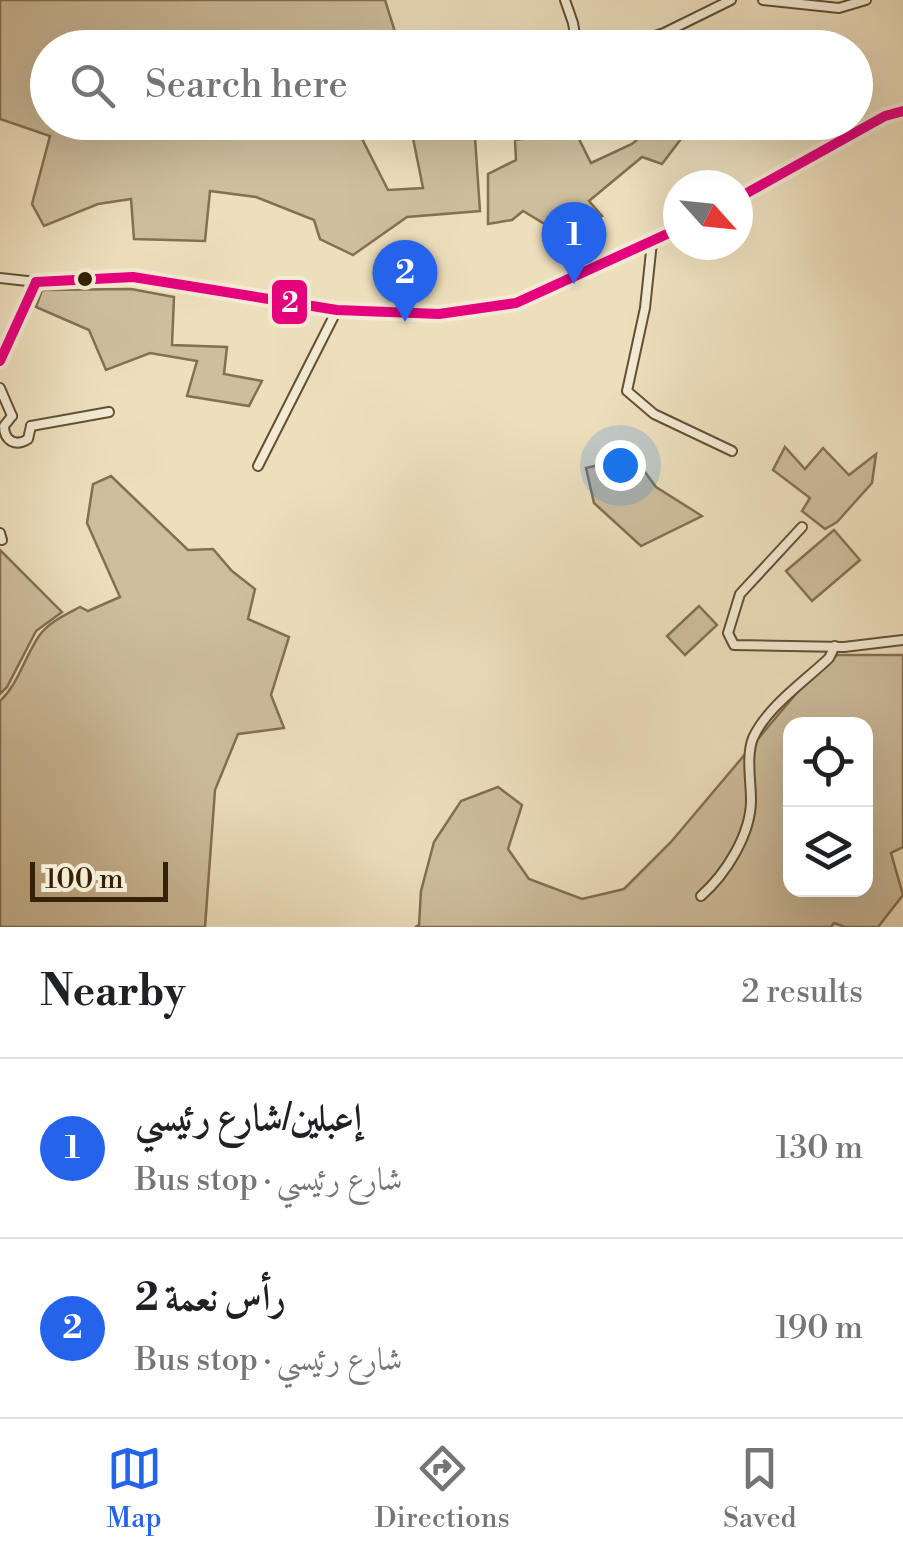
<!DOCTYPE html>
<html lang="en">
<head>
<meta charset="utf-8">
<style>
	:root { --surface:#fff; --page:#f2f2f2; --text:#202124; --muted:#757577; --line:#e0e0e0; --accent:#2563eb }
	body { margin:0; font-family:"Libre Bodoni",Amiri,serif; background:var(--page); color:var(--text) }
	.controls { position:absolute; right:30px; bottom:30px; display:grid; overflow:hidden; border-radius:20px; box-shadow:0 10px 40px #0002 }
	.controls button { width:90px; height:90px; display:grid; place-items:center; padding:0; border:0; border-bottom:2px solid var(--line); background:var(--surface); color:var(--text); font:50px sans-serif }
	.compass { position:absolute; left:663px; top:170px; width:90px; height:90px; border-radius:50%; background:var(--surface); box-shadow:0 10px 40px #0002; rotate:117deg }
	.scale { position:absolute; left:30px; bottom:25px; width:138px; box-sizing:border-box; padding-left:10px; border:5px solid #352105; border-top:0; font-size:28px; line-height:35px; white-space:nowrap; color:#352105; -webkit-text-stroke:8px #f3ead3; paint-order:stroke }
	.you { position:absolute; left:620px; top:465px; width:35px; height:35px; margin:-25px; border:8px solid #fff; border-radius:50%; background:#1a73e8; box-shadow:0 0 0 15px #1a73e833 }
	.badge { display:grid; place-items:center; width:65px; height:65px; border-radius:50%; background:var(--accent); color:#fff; font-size:32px; font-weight:700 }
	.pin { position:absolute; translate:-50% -82px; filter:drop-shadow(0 2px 5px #0008) }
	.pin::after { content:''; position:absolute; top:52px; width:35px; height:30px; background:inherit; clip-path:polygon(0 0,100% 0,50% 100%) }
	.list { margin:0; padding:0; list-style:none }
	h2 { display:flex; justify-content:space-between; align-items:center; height:130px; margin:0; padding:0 40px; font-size:42px }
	h2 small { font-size:32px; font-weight:400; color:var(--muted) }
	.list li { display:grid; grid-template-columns:65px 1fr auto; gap:30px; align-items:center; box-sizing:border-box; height:180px; padding:0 40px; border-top:2px solid var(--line) }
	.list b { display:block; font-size:38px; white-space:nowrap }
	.list p { margin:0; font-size:32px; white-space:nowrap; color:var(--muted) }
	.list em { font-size:32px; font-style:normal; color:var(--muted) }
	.icon { flex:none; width:55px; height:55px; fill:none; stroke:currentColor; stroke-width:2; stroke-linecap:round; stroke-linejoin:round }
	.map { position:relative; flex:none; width:903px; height:927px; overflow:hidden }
	.search { position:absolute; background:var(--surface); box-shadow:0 10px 40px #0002; left:30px; right:30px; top:30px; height:110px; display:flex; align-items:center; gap:25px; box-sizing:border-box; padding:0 35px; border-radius:55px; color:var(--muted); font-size:38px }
	.sheet { height:490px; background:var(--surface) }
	nav { display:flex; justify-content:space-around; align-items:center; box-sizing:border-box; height:140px; border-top:2px solid var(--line); background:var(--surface); font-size:28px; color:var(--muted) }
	nav a { display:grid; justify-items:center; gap:5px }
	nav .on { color:var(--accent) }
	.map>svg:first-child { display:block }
</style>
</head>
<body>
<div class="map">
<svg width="903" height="927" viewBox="0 0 903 927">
	<rect width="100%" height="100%" fill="#eddebc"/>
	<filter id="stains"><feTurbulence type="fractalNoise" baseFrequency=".002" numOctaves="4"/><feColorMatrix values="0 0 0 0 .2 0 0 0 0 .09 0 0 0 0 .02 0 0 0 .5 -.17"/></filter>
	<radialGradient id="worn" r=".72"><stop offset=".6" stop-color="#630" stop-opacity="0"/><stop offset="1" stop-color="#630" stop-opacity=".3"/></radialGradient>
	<g fill="#cebe9d" stroke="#827051" stroke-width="2.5" fill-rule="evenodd">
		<path d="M0 0H385L395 32 335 38 337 47 48 48V122L354 123 388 190 423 188 410 123H474L480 211 407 217 353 255 320 239 314 220 256 197 210 191 205 241 134 239 131 199 98 204 44 226 32 204 50 136 0 119Z"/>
		<path d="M658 122 724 123 705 137 690 127 662 164 642 157 589 201 602 216 558 232 523 211 512 220 488 224V174L516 160 515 140 575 131 591 163 632 144Z"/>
		<path d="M131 289 174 297 172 345 227 347 224 374 262 381 249 406 187 396 197 361 150 353 106 370 89 330 36 307 42 290Z"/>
		<path d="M785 447 805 469 823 448 849 475 876 454 872 483 837 522 825 529 802 511 810 498 773 470Z"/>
		<path d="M634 457 656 487 702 516 641 546 594 503 586 468Z"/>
		<path d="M111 476 188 550 213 549 232 571 255 589 248 619 289 637 271 695 284 728 238 734 215 790 205 927H0V701C19 683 24 658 39 636 49 622 65 615 80 607L88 611 120 597 87 523 93 484Z"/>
		<path d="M834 530 860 560 812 601 786 571Z"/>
		<path d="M0 550 62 612 36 631 7 687 0 694Z"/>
		<path d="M699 606 717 625 685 655 667 636Z"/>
		<path d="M837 655H903V847L891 853 903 895 878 927H845L834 923 831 927H415L419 925 421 891 434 842 461 801 498 787 522 805 508 849 529 879 582 899 624 889 671 842 800 689ZM790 724H866V889H790Z"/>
	</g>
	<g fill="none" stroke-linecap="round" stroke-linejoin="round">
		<defs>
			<g id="street">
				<path d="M565 0 573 23 577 48"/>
				<path d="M763 0 839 8 866 0"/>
				<path d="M619 48 664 33 731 0"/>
				<path d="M590 122 592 132"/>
				<path d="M652 242 645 308 627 391 654 414 732 451"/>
				<path d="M0 278 36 282 133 277 337 310 258 466"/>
				<path d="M0 361 36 282"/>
				<path d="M0 388 12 416"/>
				<path d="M12 416 4 426C4 441 16 447 28 439L31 426"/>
				<path d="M31 426 109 412"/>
				<path d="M802 527 740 594 728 633 734 645 844 647 903 640"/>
				<path d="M0 533 2 540"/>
				<path d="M701 896C726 874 751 834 751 800 751 781 746 756 753 738 767 707 805 681 829 658L835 646"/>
			</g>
			<g id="secondary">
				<path d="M738 198 885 116 903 111"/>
				<path d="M337 310 439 314 516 303 678 229"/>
			</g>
		</defs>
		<use href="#street" stroke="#635033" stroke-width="12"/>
		<use href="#secondary" stroke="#352105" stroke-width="15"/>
		<use href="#street" stroke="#f3ead3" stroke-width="8"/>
		<use href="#secondary" stroke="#f3ead3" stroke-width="10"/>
		<defs>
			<g id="bus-1">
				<path d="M738 198 885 116 903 111"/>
				<path d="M36 282 133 277 337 310 439 314 516 303 678 229"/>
				<path d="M0 361 36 282"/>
			</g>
		</defs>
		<use href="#bus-1" stroke="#f3ead3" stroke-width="18"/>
		<use href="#bus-1" stroke="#e5007d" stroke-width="10"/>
	</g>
	<circle fill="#352105" stroke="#f3ead3" stroke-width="4" cx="85" cy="279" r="9"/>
	<rect stroke="#f3ead3" stroke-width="4" x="270" y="278" width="39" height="48" rx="10" fill="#e5007d"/>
	<g font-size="28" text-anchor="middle" font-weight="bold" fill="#fff">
		<text x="290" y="312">2</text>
	</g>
	<rect width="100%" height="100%" filter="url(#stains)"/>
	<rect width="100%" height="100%" fill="url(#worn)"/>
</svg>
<div class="controls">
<button><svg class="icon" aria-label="locate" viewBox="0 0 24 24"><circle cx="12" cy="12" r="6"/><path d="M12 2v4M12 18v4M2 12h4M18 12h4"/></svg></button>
<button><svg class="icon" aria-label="layers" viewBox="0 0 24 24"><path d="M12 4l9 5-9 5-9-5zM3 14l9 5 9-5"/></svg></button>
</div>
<svg class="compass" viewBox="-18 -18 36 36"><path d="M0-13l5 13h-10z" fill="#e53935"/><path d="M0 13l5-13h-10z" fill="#757577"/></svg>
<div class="scale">100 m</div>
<div class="you"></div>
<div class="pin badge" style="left:574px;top:284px">1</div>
<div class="pin badge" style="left:405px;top:322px">2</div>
<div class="search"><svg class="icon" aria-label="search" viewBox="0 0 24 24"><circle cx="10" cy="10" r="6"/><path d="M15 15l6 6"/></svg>Search here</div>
</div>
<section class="sheet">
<h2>Nearby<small>2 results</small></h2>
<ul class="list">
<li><span class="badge">1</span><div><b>إعبلين/شارع رئيسي</b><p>Bus stop · شارع رئيسي</p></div><em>130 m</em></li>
<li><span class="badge">2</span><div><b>رأس نعمة 2</b><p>Bus stop · شارع رئيسي</p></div><em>190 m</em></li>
</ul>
</section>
<nav>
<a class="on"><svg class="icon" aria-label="map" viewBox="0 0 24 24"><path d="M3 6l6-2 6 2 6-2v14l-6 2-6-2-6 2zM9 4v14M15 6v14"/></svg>Map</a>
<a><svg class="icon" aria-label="directions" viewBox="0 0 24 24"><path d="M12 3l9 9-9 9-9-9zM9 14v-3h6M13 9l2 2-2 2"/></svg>Directions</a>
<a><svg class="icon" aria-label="saved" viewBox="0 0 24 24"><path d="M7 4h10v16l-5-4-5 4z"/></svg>Saved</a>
</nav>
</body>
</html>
